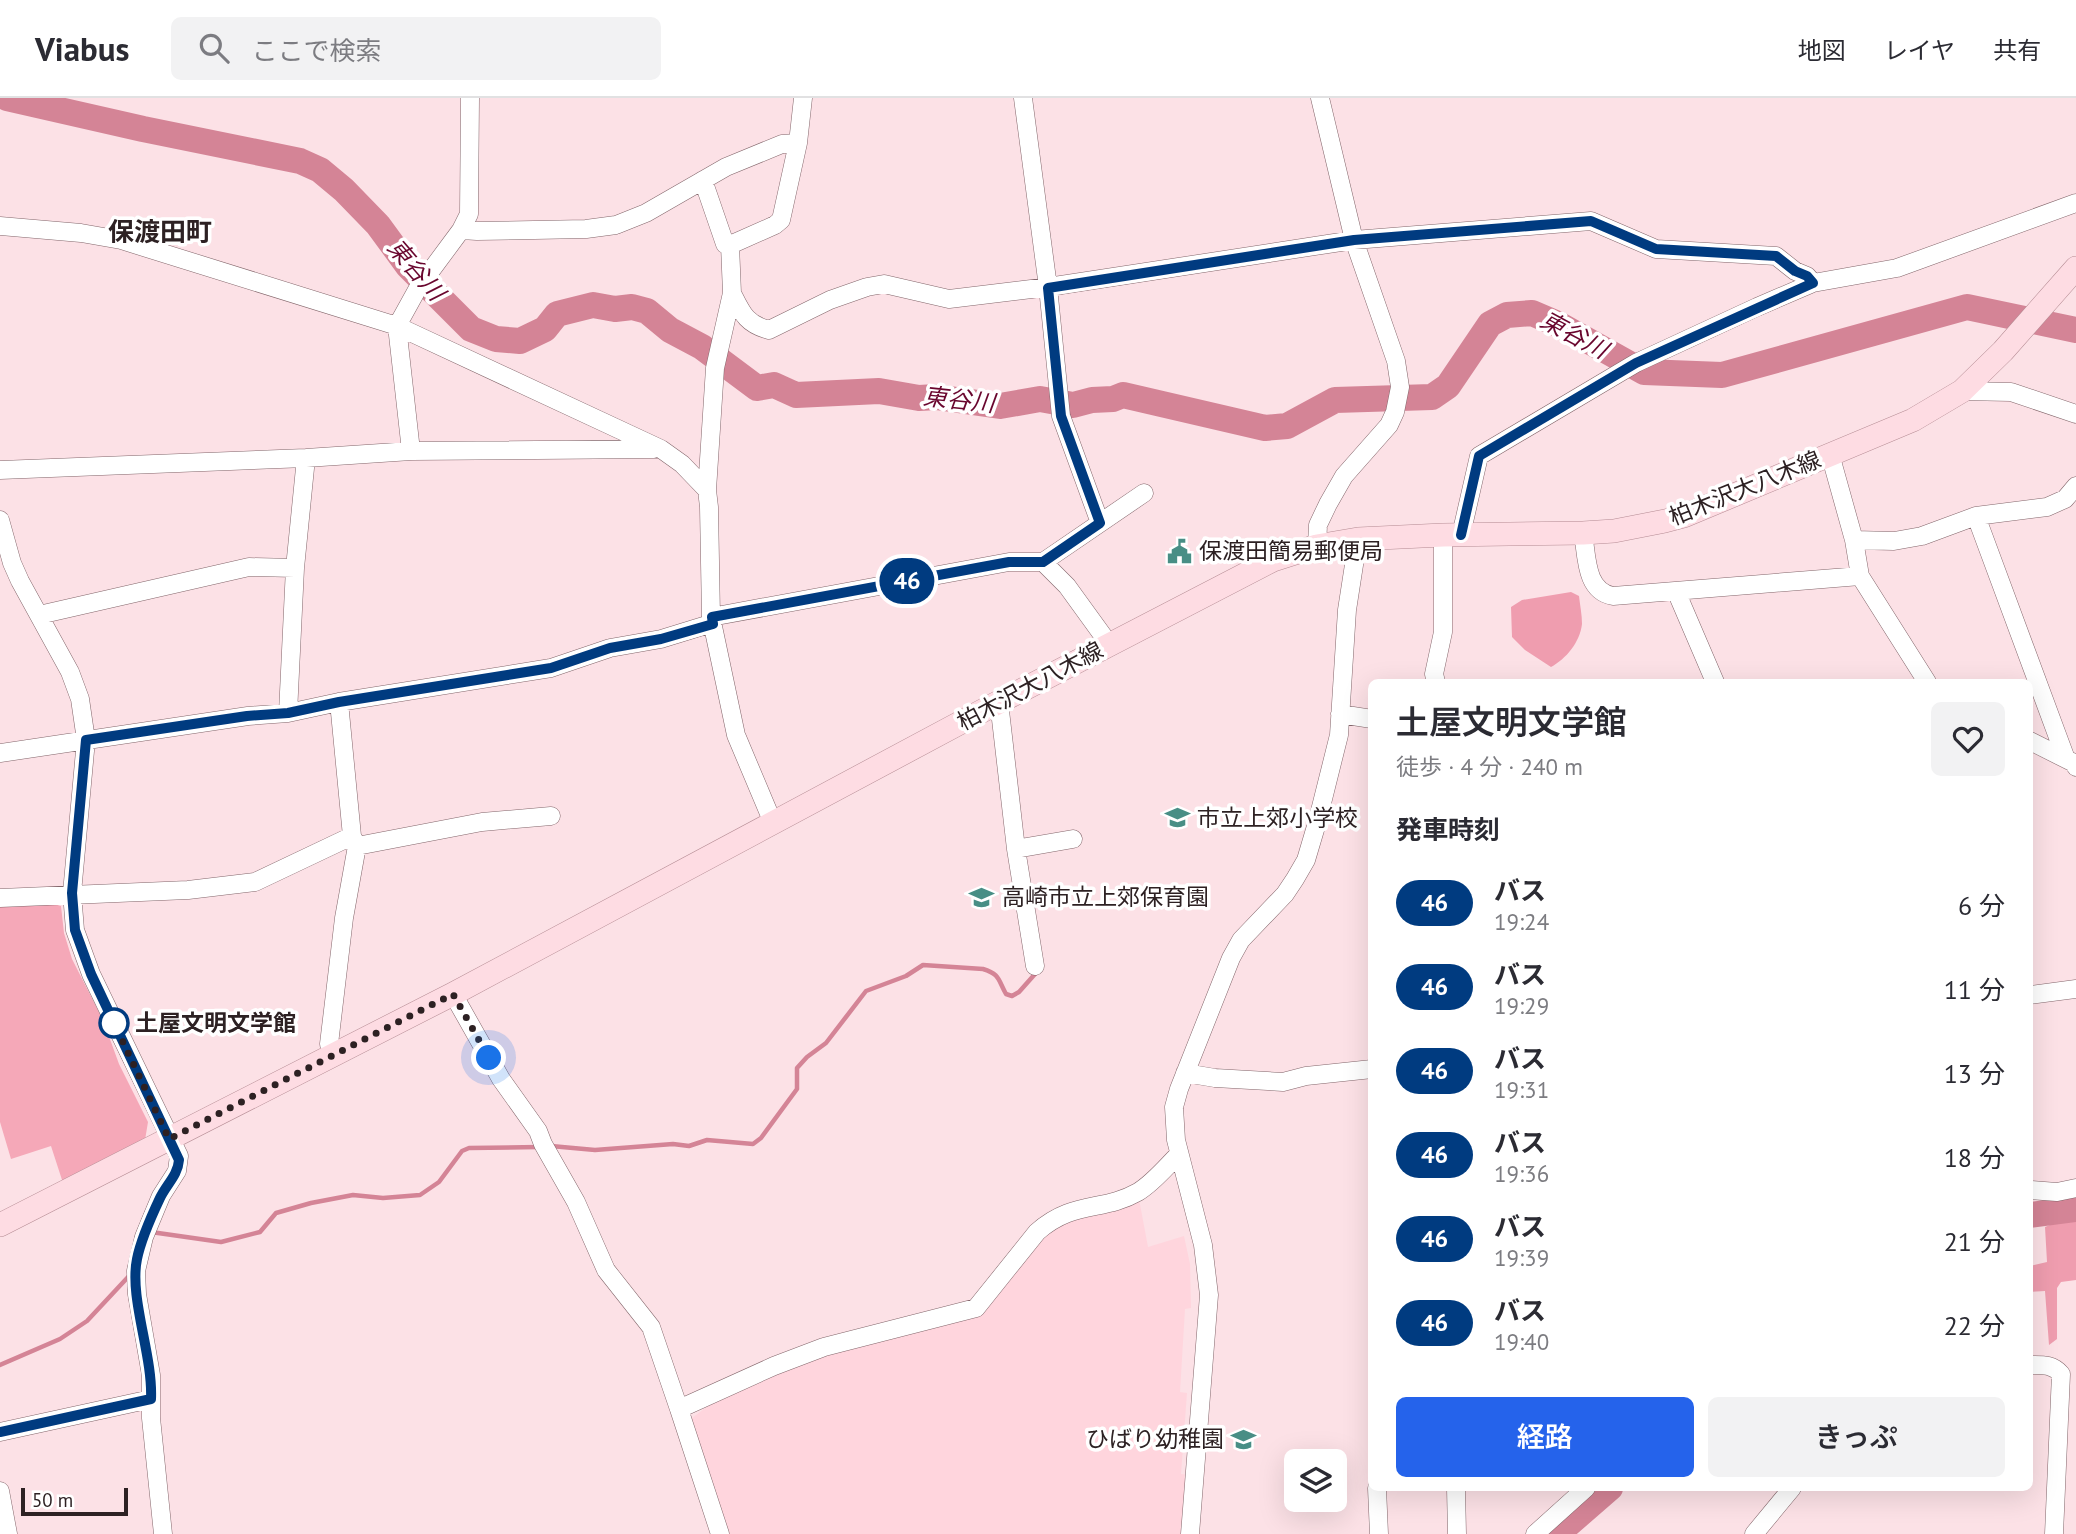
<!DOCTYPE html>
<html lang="ja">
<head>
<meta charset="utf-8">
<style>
  :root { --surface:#fff; --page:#f2f2f3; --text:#2b2b33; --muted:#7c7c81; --line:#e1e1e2; --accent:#2563eb }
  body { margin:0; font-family:"PT Sans","Noto Sans JP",sans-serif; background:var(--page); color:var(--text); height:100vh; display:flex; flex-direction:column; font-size:26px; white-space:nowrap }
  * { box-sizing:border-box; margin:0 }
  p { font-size:23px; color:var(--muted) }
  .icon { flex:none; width:38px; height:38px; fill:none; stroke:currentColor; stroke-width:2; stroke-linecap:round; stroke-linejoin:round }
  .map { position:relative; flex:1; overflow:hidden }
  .drawer { position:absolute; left:1368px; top:581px; width:665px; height:812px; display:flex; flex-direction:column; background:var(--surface); border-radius:10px; box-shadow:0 7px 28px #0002 }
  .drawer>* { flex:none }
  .badge { padding:0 14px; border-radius:23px; font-size:24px; line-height:46px }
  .controls { position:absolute; left:1284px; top:1351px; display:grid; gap:14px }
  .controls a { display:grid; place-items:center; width:63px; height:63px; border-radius:10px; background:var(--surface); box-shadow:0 7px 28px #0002; font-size:35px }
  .scale { position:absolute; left:21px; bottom:18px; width:107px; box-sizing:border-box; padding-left:7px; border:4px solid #2d2123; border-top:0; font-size:19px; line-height:24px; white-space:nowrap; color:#2d2123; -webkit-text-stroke:5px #fff; paint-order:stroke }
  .you { position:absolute; width:35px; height:35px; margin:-18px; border:5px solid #fff; border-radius:50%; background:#1a73e8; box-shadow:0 0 0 10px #1a73e833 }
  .map>.badge { position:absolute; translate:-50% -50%; box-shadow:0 0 0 4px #fff }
  h2 { padding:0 28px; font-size:26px; line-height:63px }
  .round { display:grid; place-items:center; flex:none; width:74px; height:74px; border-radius:10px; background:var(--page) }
  .head { display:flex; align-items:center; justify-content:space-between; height:119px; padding:0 28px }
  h1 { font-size:33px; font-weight:600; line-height:52px }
  .cta { display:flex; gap:14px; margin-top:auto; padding:14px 28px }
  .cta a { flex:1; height:80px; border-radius:10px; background:var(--accent); color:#fff; font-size:28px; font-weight:600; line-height:80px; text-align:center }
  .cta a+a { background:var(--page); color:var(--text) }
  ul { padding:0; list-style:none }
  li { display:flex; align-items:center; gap:21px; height:84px; padding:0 28px }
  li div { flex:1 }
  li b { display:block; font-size:26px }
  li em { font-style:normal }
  li .badge { min-width:77px; font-weight:700; text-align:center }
  header { display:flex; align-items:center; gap:42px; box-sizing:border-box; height:98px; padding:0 35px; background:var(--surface); border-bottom:2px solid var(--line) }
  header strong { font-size:33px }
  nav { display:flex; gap:38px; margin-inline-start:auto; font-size:24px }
  .search { width:490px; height:63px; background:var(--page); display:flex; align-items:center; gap:18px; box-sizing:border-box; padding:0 24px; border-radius:10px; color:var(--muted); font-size:26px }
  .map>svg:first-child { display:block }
  .built { fill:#ffd5dd }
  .green { fill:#f5a8b8 }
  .forest { fill:#ef9daf }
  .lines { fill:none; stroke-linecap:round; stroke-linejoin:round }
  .stream { stroke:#d48496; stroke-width:4.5 }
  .river { stroke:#d48496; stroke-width:26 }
  .minor-casing { stroke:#83666b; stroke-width:19 }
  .major-casing { stroke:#b58c94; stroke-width:24 }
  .minor { stroke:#fff; stroke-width:18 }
  .major { stroke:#fedce3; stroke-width:23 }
  .line-casing { stroke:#fff; stroke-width:16 }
  .line { stroke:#003b80; stroke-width:10 }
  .walk { stroke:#2d2123; stroke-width:7; stroke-dasharray:0 12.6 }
  .stop-dot { fill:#fff; stroke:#003b80; stroke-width:3.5 }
  .labels { text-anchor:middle; stroke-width:7; stroke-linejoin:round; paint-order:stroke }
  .street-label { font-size:23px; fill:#2d2123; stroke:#fff }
  .poi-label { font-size:23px; fill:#2d2123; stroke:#fff; text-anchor:start }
  .stop-label { font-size:23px; font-weight:bold; fill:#2d2123; stroke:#fff; text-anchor:start }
  .water-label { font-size:24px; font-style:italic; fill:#69062e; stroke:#fff }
  .quarter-label { font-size:26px; font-weight:bold; fill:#2d2123; stroke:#fff }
</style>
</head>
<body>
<header>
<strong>Viabus</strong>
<div class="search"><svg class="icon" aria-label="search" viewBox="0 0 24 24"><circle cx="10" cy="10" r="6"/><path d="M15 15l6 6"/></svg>ここで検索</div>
<nav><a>地図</a><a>レイヤ</a><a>共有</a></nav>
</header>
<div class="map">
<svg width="2076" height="1436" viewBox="0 0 2076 1436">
  <rect width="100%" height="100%" fill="#fce1e6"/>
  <path class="built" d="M1139 1101 1148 1149 1184 1138 1190 1166 1191 1210 1185 1211 1180 1294 1187 1295 1181 1376 1189 1377 1184 1436H729L691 1321 718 1300 826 1254 977 1215 1040 1139 1059 1125Z"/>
  <path class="green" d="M54 806 61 808 64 835 72 861 103 922 119 966 148 1024 145 1042 63 1085 51 1048 11 1061 0 1024V808Z"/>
  <path class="forest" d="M1571 494 1579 498C1580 507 1582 517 1582 526 1580 544 1566 561 1551 569L1525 552 1512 539 1511 509 1522 502Z
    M2076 1116V1182L2061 1184 2057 1190V1241L2049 1247 2045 1193 2030 1194V1168L2047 1164 2045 1129Z"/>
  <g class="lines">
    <path class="stream" d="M551 1048 595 1052 673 1046 689 1048 707 1042 753 1046 761 1040 797 991V970L807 959 826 945 866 893 906 878 923 867 983 871C1000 876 998 882 1006 896L1012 898 1019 894 1035 876
      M151 1134 221 1144 260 1134 276 1115 311 1105 353 1097 383 1100 420 1097 439 1084 462 1053 469 1050 539 1049
      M0 1267 60 1241 87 1223 129 1178"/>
    <path class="river" d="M7 0 143 31 300 63 320 72 344 92 378 127 408 168 471 231 496 241 520 243 545 231 557 216 593 207 615 211 632 209 647 213 670 232 702 249 757 290 774 287 796 297 879 293 919 300 936 299 1000 308 1040 301 1073 307 1092 302 1113 301 1123 297 1265 330 1287 328 1335 302 1432 299 1448 288 1490 226 1507 217 1532 215 1560 227 1644 274 1722 277 1967 209 2076 232
      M2030 1117 2076 1111
      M1557 1436 1610 1390"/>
    <defs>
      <path id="minor" d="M1023 0 1048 189 1061 318 1100 425
        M703 82 725 146 730 147
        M0 128 81 135 121 142 397 228 661 351 682 366 707 392 709 409 711 519 1009 464H1043L1067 488 1109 546
        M461 132 477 133 586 131 616 127 646 115 726 69 782 46 798 45
        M732 195C742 215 746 226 769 232L830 202 867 189 884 186 949 201 1048 189 1354 142 1591 123 1656 151 1776 158 1795 173 1807 178 1813 185
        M1962 293 2011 294 2076 316
        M411 353 397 228 418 190 461 132 469 116 470 0
        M1830 356 1854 442 1860 478 1927 584
        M0 372 306 360 411 353 654 351
        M707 392 715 270 732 195 730 147 775 127 781 122 798 45 803 0
        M1976 418 2066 661
        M0 422 12 465 20 483 70 574 80 601 86 642 72 795 75 832 91 876 179 1058 177 1073 161 1098 144 1139 136 1173 137 1196 151 1277V1320L163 1436
        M1583 435C1587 458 1585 493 1613 498L1860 478
        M1461 437 1479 358 1636 265 1757 209 1813 185 1897 170 2076 105
        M1854 442 1894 443 1922 438 1976 418 2047 409 2065 401 2076 388
        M1317 448 1318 427 1328 406 1344 378 1389 327 1395 314 1400 289 1396 263 1354 142 1320 0
        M1043 464 1144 395
        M1676 493 1715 584
        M39 517 249 469 295 470
        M711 519 736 637 773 725
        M1436 584 1434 576 1443 534V437
        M999 604 1016 751 1035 868
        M288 615 295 470 306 360
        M1340 616 1372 621
        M2030 643 2074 665 2076 669
        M0 655 248 618 288 615 339 604 551 570 610 550 661 541 713 525
        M357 748 482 724 551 718
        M1016 751 1073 741
        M0 800 188 792 255 784 352 738
        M453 896 501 981 538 1033 543 1046 576 1104 606 1172 651 1229 679 1311
        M2030 897 2076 891
        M335 955 329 946 344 820 357 748 352 738 339 604
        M1185 975 1215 980 1283 984 1306 978 1372 971
        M2030 1092 2057 1094 2076 1090
        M2030 1267C2043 1267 2052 1266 2061 1276L2054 1436
        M0 1334 151 1301
        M1377 1390 1379 1436
        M1456 1390 1457 1436
        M0 1393 8 1436
        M720 1436 679 1311 774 1268 824 1249 976 1210 1037 1134C1073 1102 1103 1114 1138 1094 1153 1085 1166 1069 1178 1057
        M1190 1436 1209 1197 1203 1147 1176 1042 1174 1009 1179 991 1231 860 1241 842 1285 796 1295 781 1306 762 1317 725 1339 637 1347 512 1358 441
        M1535 1436 1586 1390
        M1754 1436 1792 1390"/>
      <path id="major" d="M0 1127 453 896 999 604 1273 462 1317 448 1358 441 1443 437 1583 435 1614 433 1665 423 1684 418 1913 322 1962 293 2003 253 2076 170"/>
    </defs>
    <use href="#minor" class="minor-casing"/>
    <use href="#major" class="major-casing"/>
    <use href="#minor" class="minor"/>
    <use href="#major" class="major"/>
  </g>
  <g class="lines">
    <defs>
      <path id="line" d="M0 1334 151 1301C153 1257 129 1200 137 1161 141 1141 151 1119 160 1100 166 1087 178 1077 179 1062L91 876 75 832 72 795 86 642 247 618 288 615 339 604 551 570 610 550 661 541 713 526 712 519 1009 464H1043L1100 425 1061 318 1048 190 1354 142 1591 123 1656 151 1776 158 1795 173 1807 178 1813 185 1636 265 1479 358 1461 437"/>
    </defs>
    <use href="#line" class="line-casing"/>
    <use href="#line" class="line"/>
    <path class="walk" d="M114 925 113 923 169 1041 453 896 489 960"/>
  </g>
  <defs>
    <symbol id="civic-bare" viewBox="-9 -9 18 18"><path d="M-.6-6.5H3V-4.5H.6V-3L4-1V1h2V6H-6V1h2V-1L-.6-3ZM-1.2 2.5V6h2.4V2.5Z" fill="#488e85" stroke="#fff" stroke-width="2.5" paint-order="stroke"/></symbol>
    <symbol id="school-bare" viewBox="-9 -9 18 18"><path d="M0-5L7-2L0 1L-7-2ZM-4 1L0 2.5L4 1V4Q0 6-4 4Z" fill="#488e85" stroke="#fff" stroke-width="2.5" paint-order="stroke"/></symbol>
  </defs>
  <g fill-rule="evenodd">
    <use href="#civic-bare" x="1162" y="436" width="35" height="35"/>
    <use href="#school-bare" x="1160" y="702" width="35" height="35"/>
    <use href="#school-bare" x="964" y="782" width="35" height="35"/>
    <use href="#school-bare" x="1226" y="1324" width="35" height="35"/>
  </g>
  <circle class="stop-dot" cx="114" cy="925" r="14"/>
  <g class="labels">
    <g class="street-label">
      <text transform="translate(1745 390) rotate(-22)" y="8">柏木沢大八木線</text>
      <text transform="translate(1030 588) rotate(-28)" y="8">柏木沢大八木線</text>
    </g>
    <g class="poi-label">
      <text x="1199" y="461">保渡田簡易郵便局</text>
      <text x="1197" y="728">市立上郊小学校</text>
      <text x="1002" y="807">高崎市立上郊保育園</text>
      <text x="1224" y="1349" text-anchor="end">ひばり幼稚園</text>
    </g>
    <g class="stop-label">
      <text x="135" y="933">土屋文明文学館</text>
    </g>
    <g class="water-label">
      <text transform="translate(416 172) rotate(49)" y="8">東谷川</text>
      <text transform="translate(1574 237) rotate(28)" y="8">東谷川</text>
      <text transform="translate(959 302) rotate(6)" y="8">東谷川</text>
    </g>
    <g class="quarter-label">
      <text x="160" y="143">保渡田町</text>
    </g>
  </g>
</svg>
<div class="controls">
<a><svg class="icon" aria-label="layers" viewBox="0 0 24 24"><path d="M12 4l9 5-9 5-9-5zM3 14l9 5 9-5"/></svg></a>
</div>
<div class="scale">50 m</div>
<div class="you" style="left:489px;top:960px"></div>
<b class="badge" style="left:907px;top:483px;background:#003b80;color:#fff">46</b>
<section class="drawer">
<div class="head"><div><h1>土屋文明文学館</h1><p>徒歩 · 4 分 · 240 m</p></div><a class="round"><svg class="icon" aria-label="heart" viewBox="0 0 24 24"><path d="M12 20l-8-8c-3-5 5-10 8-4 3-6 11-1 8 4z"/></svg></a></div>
<h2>発車時刻</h2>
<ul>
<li><span class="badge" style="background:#003b80;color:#fff">46</span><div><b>バス</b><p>19:24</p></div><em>6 分</em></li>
<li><span class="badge" style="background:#003b80;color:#fff">46</span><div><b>バス</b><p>19:29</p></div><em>11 分</em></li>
<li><span class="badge" style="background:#003b80;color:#fff">46</span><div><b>バス</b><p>19:31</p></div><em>13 分</em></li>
<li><span class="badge" style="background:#003b80;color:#fff">46</span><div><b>バス</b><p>19:36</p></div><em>18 分</em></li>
<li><span class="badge" style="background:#003b80;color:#fff">46</span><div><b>バス</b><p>19:39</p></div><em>21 分</em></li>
<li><span class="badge" style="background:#003b80;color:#fff">46</span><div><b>バス</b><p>19:40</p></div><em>22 分</em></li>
</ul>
<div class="cta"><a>経路</a><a>きっぷ</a></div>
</section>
</div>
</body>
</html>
